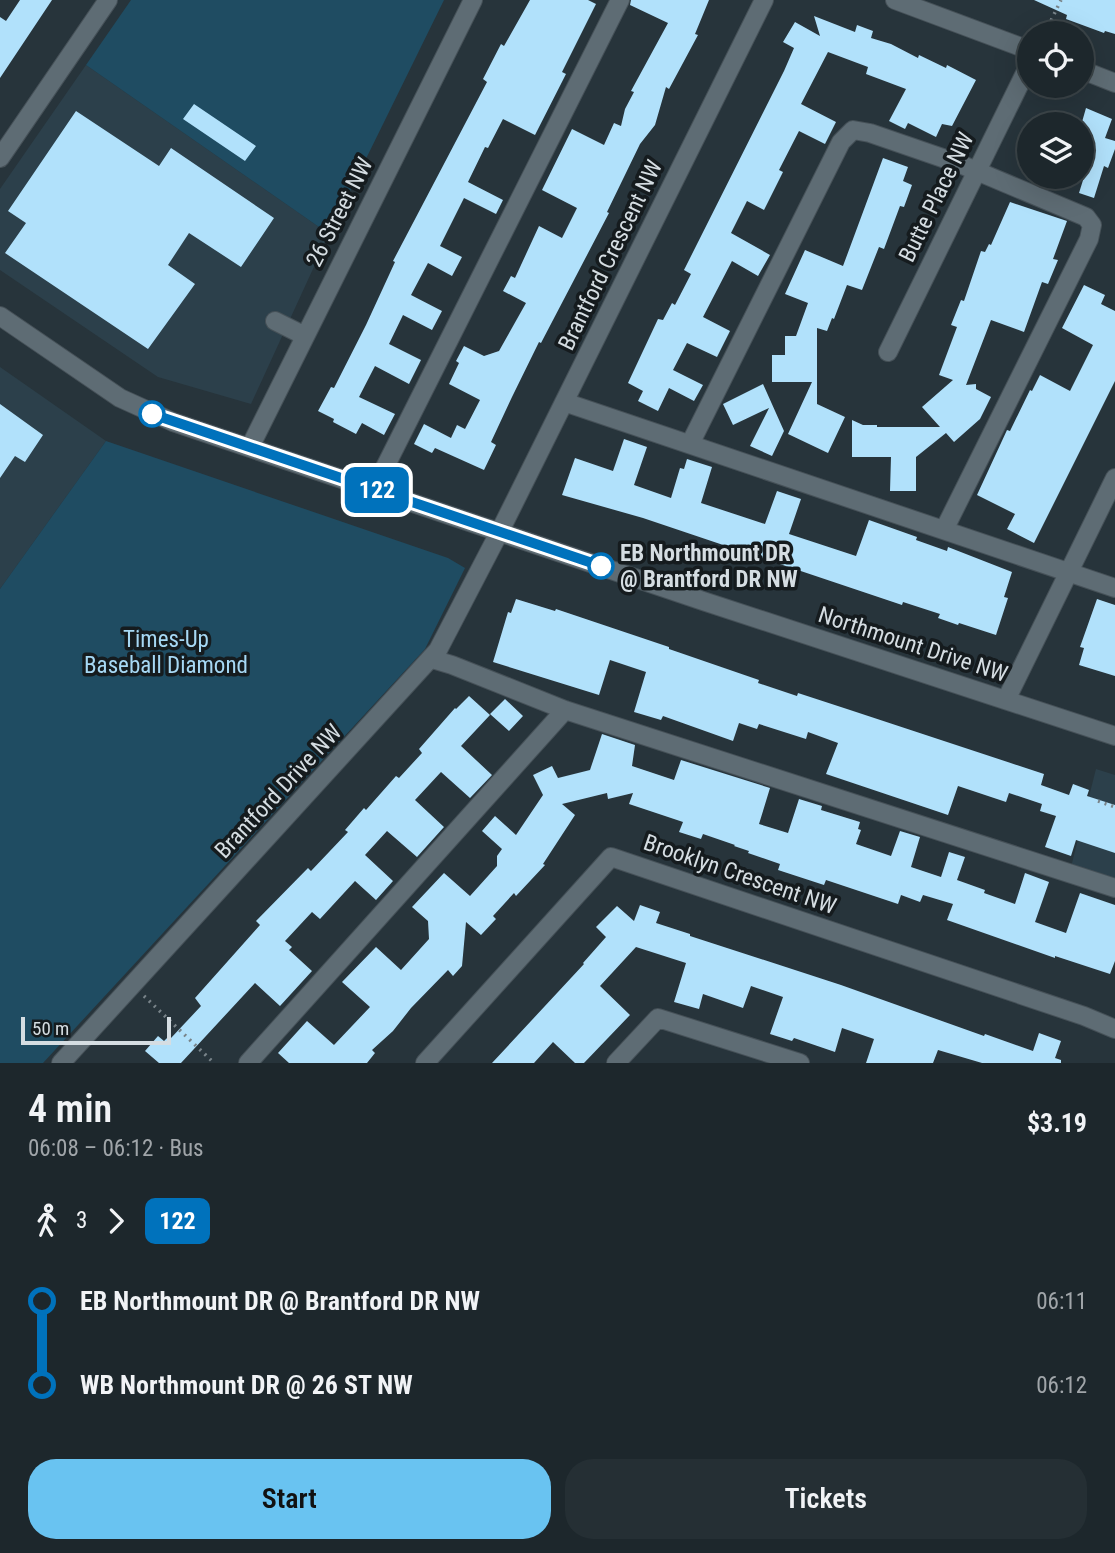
<!DOCTYPE html>
<html lang="en">
<head>
<meta charset="utf-8">
<style>
  :root { --surface:#1d272c; --page:#252f34; --text:#f1f3f6; --muted:#a0a5a9; --line:#3b4448; --accent:#69c3f1 }
  body { margin:0; font-family:"Roboto Condensed",sans-serif; background:var(--page); color:var(--text); height:100vh; display:flex; flex-direction:column; font-size:26px; white-space:nowrap }
  * { box-sizing:border-box; margin:0 }
  p { font-size:23px; color:var(--muted) }
  .icon { flex:none; width:38px; height:38px; fill:none; stroke:currentColor; stroke-width:2; stroke-linecap:round; stroke-linejoin:round }
  .map { position:relative; height:1063px; overflow:hidden }
  .drawer { display:flex; flex-direction:column; background:var(--surface); flex:1 }
  .drawer>* { flex:none }
  .badge { padding:0 14px; border-radius:10px; font-size:24px; line-height:46px }
  .fabs { position:absolute; left:1017px; top:21px; display:grid; gap:14px }
  .fabs a { display:grid; place-items:center; width:77px; height:77px; border-radius:50%; background:var(--surface); box-shadow:0 7px 28px #0002,0 0 0 2px var(--line); font-size:35px }
  .scale { position:absolute; left:21px; bottom:18px; width:150px; box-sizing:border-box; padding-left:7px; border:4px solid #d5dde2; border-top:0; font-size:19px; line-height:24px; white-space:nowrap; color:#d5dde2; -webkit-text-stroke:5px #151b1e; paint-order:stroke }
  .map>.badge { position:absolute; translate:-50% -50%; box-shadow:0 0 0 4px #fff }
  .legs { display:flex; align-items:center; gap:10px; height:77px; padding:0 28px; font-size:23px }
  .legs p { margin-inline-start:auto }
  .overview { display:flex; align-items:center; justify-content:space-between; height:119px; padding:0 28px }
  h1 { font-size:38px; font-weight:600; line-height:52px }
  .button { display:flex; gap:14px; margin-top:auto; padding:14px 28px }
  .button a { flex:1; height:80px; border-radius:28px; background:var(--accent); color:#111; font-size:28px; font-weight:600; line-height:80px; text-align:center }
  .button a+a { background:var(--page); color:var(--text) }
  ul { padding:0 28px; list-style:none }
  li { display:flex; align-items:center; gap:24px; height:84px; font-size:26px }
  li i { display:grid; place-items:center; width:10px; height:100%; margin:0 9px; background:currentColor }
  li i::after { content:''; width:18px; height:18px; margin:-9px; border:5px solid; border-radius:50%; background:var(--surface) }
  li p { margin-inline-start:auto }
  li:first-child i { background:linear-gradient(#0000 50%,currentColor 0) }
  li:last-child i { background:linear-gradient(currentColor 50%,#0000 0) }
  .map>svg:first-child { display:block }
  .built { fill:#2c404b }
  .green { fill:#1f4c62 }
  .building { fill:#b1e1fb }
  .lines { fill:none; stroke-linecap:round; stroke-linejoin:round }
  .minor-casing { stroke:#465158; stroke-width:20 }
  .path { stroke:#79848a; stroke-width:3.5; stroke-dasharray:2 5; stroke-linecap:butt }
  .minor { stroke:#5e6c74; stroke-width:18 }
  .line-1-casing { stroke:#fff; stroke-width:16 }
  .line-1 { stroke:#0072bc; stroke-width:10 }
  .stop-1-dot { fill:#fff; stroke:#0072bc; stroke-width:3.5 }
  .labels { text-anchor:middle; stroke-width:7; stroke-linejoin:round; paint-order:stroke }
  .street-label { font-size:23px; fill:#d5dde2; stroke:#151b1e }
  .stop-label { font-size:23px; font-weight:bold; fill:#d5dde2; stroke:#151b1e; text-anchor:start }
  .park-label { font-size:23px; fill:#a6d8f4; stroke:#151b1e }
</style>
</head>
<body>
<div class="map">
<svg width="1115" height="1063" viewBox="0 0 1115 1063">
  <rect width="100%" height="100%" fill="#27343b"/>
  <path class="built" d="M86 65 329 234 251 404 158 377 0 270V189Z
    M0 367 106 441 0 589Z
    M1096 769 1115 775V880L1071 867Z"/>
  <path class="green" d="M131 0H444L329 234 86 65Z
    M106 441 448 558 465 568 425 649 43 1063H0V589Z"/>
  <path class="building" d="M20 0H52L0 78V17L6 21Z
    M530 0H588L596 4 562 72 566 74 535 135 503 119 488 148 485 147 468 182 503 200 496 214 464 198 440 246 462 257 452 276 428 263 411 295 442 311 432 330 403 315 389 344 421 360 409 384 375 366 359 397 395 414 384 435 362 423 356 434 333 422 334 419 318 411 331 387 334 388 366 325 395 262 393 261 487 82 483 79 501 44 504 46Z
    M631 0H709L695 34 698 35 669 89 666 87 655 125 640 144 607 212 609 213 541 343 539 342 512 397 491 442 496 445 484 470 435 448 432 453 414 444 424 424 451 438 457 425 465 429 480 400 449 384 459 363 456 361 464 346 484 356 499 351 526 303 503 291 511 276 515 278 539 226 562 238 577 208 542 190 572 129 604 145 614 123 621 126 625 109 634 92 631 91 668 23 630 5Z
    M1034 0H1115V34L1105 31 1104 33 1066 19 1067 15Z
    M814 16 855 32 857 25 873 31 871 38 891 44 918 58 919 55 946 68 947 65 976 80 952 126 942 124 936 137 908 123 905 129 889 121 906 89 866 74 868 67 828 52 801 104 836 122 825 144 799 131 779 170 783 172 764 210 747 201 731 233 770 255 758 276 732 261 703 317 730 331 717 357 687 343 673 370 703 385 694 401 669 388 658 411 638 401 643 391 628 383 658 319 663 320 672 303 675 305 691 274 684 270 784 71 794 48 783 42 795 22 820 36Z
    M194 104 256 146 245 161 183 119Z
    M1086 108 1112 119 1105 138 1115 141V149L1108 168 1104 166 1094 198 1079 193 1089 161 1082 158V122Z
    M76 111 159 166 171 148 274 218 241 267 189 233 168 265 195 284 148 349 5 253 26 223 8 211Z
    M883 158 908 167 903 181 912 185 904 207 900 206 884 249 879 247 862 290 847 285 834 319 832 318 827 331 817 328V404L845 417 828 453 788 434 812 382H772V355H785V336H796L808 303 785 294 805 250 843 266Z
    M1010 202 1067 221 1053 259 1058 260 1048 284 1042 282 1024 332 991 320 966 385 976 384V389L991 397 980 419 954 442 946 433 916 457V491H890L891 457H852V420L863 425H877V427H940L922 407 953 380 939 375 957 327 951 325 961 300 964 301 981 251 985 252 989 244 991 245Z
    M1084 285 1105 295 1101 304 1115 311V381L1034 543 1007 529 1015 514 977 495 1007 430 1010 431 1030 390 1032 391 1040 375 1070 391 1093 345 1062 328Z
    M763 384 784 431 772 456 750 446 769 408 733 425 723 404Z
    M0 404 43 435 25 462 15 456 0 478Z
    M624 439 647 447 634 485 671 498 680 468 684 469 687 459 712 467 701 503 765 524 777 491 801 499 789 534 856 556 869 520 917 537 916 540 947 551 948 547 1012 572 1004 597 1008 598 996 635 959 623 958 625 938 618 940 614 903 602 902 605 643 518 562 495 575 458 613 471Z
    M516 599 555 611 556 609 669 647V649L759 680 758 683 797 696 798 693 847 709 1044 774 1041 785 1069 795 1073 784 1089 790 1087 796 1115 805V853L1076 840 1071 856 1045 847 1056 816 1040 811 1042 804 1009 793 1006 802 958 786 948 815 826 774 838 743 808 732 806 739 759 724 757 729 739 723 733 741 663 716 661 720 634 712 646 672 610 660 599 695 493 662 508 612 511 613Z
    M1097 599 1115 605V676L1079 665 1084 648 1080 647Z
    M469 696 490 715 461 746 492 775 470 798 441 772 415 800 444 827 417 857 387 831 365 855 393 881 376 900 355 881 320 919 312 912 285 941 292 947 289 950 312 971 280 1006 255 983 181 1063H159L145 1051 158 1036 164 1041 169 1036 171 1038 201 1006 195 998 260 925 256 921 308 868 311 871 348 832 345 830 364 808 366 810 396 776 399 778 422 753 419 749 455 708 456 709Z
    M505 699 523 716 509 731 490 714Z
    M602 734 635 745 632 766 674 780 681 760 770 788 759 824 788 833 799 799 822 806 821 810 860 822 858 829 861 830 856 844 891 856 900 831 920 837 911 867 941 877 949 852 965 857 957 880 985 890 984 893 1015 904 1025 873 1049 882 1035 922 1066 933 1080 893 1115 905V961L1110 974 1055 956V958L947 920 953 904 923 895 920 902 901 895 898 904 826 880 824 885 778 870 780 864 748 853 749 851 734 846 735 845 703 834 701 839 679 832 683 822 629 804 633 793 608 799 607 793 562 804 575 815 543 864 545 865 516 896 514 893 493 916 496 919 481 935 466 922 462 966 453 976 448 970 411 1008 393 1031 372 1050 375 1053 367 1063H289L278 1053 307 1021 334 1045 370 1007 342 982 376 947 401 970 429 939 428 921 412 907 444 873 470 896 497 866V856L502 849 482 831 495 816 516 835 543 795 533 775 552 766 558 778 590 770Z
    M640 905 660 912 656 923 690 934V936L841 985 984 1036 985 1034 1033 1051 1039 1033 1061 1041 1055 1058 1061 1060V1063H982L938 1050 933 1063H866L874 1039 842 1028 835 1052 794 1038 792 1041 770 1034 783 997 751 986 743 1008 703 994 699 1009 674 1002 686 963 636 947 600 986 630 1015 584 1063H575L553 1042 534 1063H492L584 964 583 963 606 937 596 927 617 906 634 921Z"/>
  <g class="lines">
    <defs>
      <path id="minor" d="M895 0 1029 50
        M1082 70 1115 83
        M0 158 108 0
        M0 316 120 398 173 422 703 601 1115 736
        M275 321 305 336
        M888 352 1029 65
        M564 402 1115 588
        M690 444 841 142 853 130 870 133 960 164 1086 217 1092 225 1089 239 944 530
        M250 447 473 0
        M374 489 620 0
        M432 659 452 665 565 710 1115 888
        M1006 700 1115 478
        M61 1063 438 650 500 531 764 0
        M248 1063 565 710
        M425 1063 611 857 1084 1016 1115 1029
        M616 1063 658 1018 800 1063"/>
    </defs>
    <use href="#minor" class="minor-casing"/>
    <path class="path" d="M1045 33 1061 0
      M1098 801 1115 807
      M144 996 214 1063"/>
    <use href="#minor" class="minor"/>
  </g>
  <g class="lines">
    <defs>
      <path id="line-1" d="M152 414 601 566"/>
    </defs>
    <use href="#line-1" class="line-1-casing"/>
    <use href="#line-1" class="line-1"/>
  </g>
  <g class="stop-1-dot">
    <circle cx="152" cy="414" r="12"/>
    <circle cx="601" cy="566" r="12"/>
  </g>
  <g class="labels">
    <g class="street-label">
      <text transform="translate(936 197) rotate(-64)" y="8">Butte Place NW</text>
      <text transform="translate(339 212) rotate(-63)" y="8">26 Street NW</text>
      <text transform="translate(610 255) rotate(-64)" y="8">Brantford Crescent NW</text>
      <text transform="translate(913 644) rotate(18)" y="8">Northmount Drive NW</text>
      <text transform="translate(278 791) rotate(-47)" y="8">Brantford Drive NW</text>
      <text transform="translate(740 874) rotate(19)" y="8">Brooklyn Crescent NW</text>
    </g>
    <g class="stop-label">
      <text x="620" y="561">EB Northmount DR<tspan x="620" dy="26">@ Brantford DR NW</tspan></text>
    </g>
    <g class="park-label">
      <text x="166" y="647">Times-Up<tspan x="166" dy="26">Baseball Diamond</tspan></text>
    </g>
  </g>
</svg>
<div class="fabs">
<a><svg class="icon" aria-label="locate" viewBox="0 0 24 24"><circle cx="12" cy="12" r="6"/><path d="M12 2v4M12 18v4M2 12h4M18 12h4"/></svg></a>
<a><svg class="icon" aria-label="layers" viewBox="0 0 24 24"><path d="M12 4l9 5-9 5-9-5zM3 14l9 5 9-5"/></svg></a>
</div>
<div class="scale">50 m</div>
<b class="badge" style="left:377px;top:490px;background:#0072bc;color:#fff">122</b>
</div>
<section class="drawer">
<div class="overview"><div><h1>4 min</h1><p>06:08 – 06:12 · Bus</p></div><b>$3.19</b></div>
<div class="legs"><svg class="icon" aria-label="walk" viewBox="0 0 24 24"><circle cx="13" cy="4" r="2"/><path d="M13 8l-2 6 4 7M11 14l-3 7M7 12l3-4h3l4 4"/></svg>3<svg class="icon" aria-label="forward" viewBox="0 0 24 24"><path d="M9 5l7 7-7 7"/></svg><b class="badge" style="background:#0072bc;color:#fff">122</b></div>
<ul>
<li><i style="color:#0072bc"></i><b>EB Northmount DR @ Brantford DR NW</b><p>06:11</p></li>
<li><i style="color:#0072bc"></i><b>WB Northmount DR @ 26 ST NW</b><p>06:12</p></li>
</ul>
<div class="button"><a>Start</a><a>Tickets</a></div>
</section>
</body>
</html>
